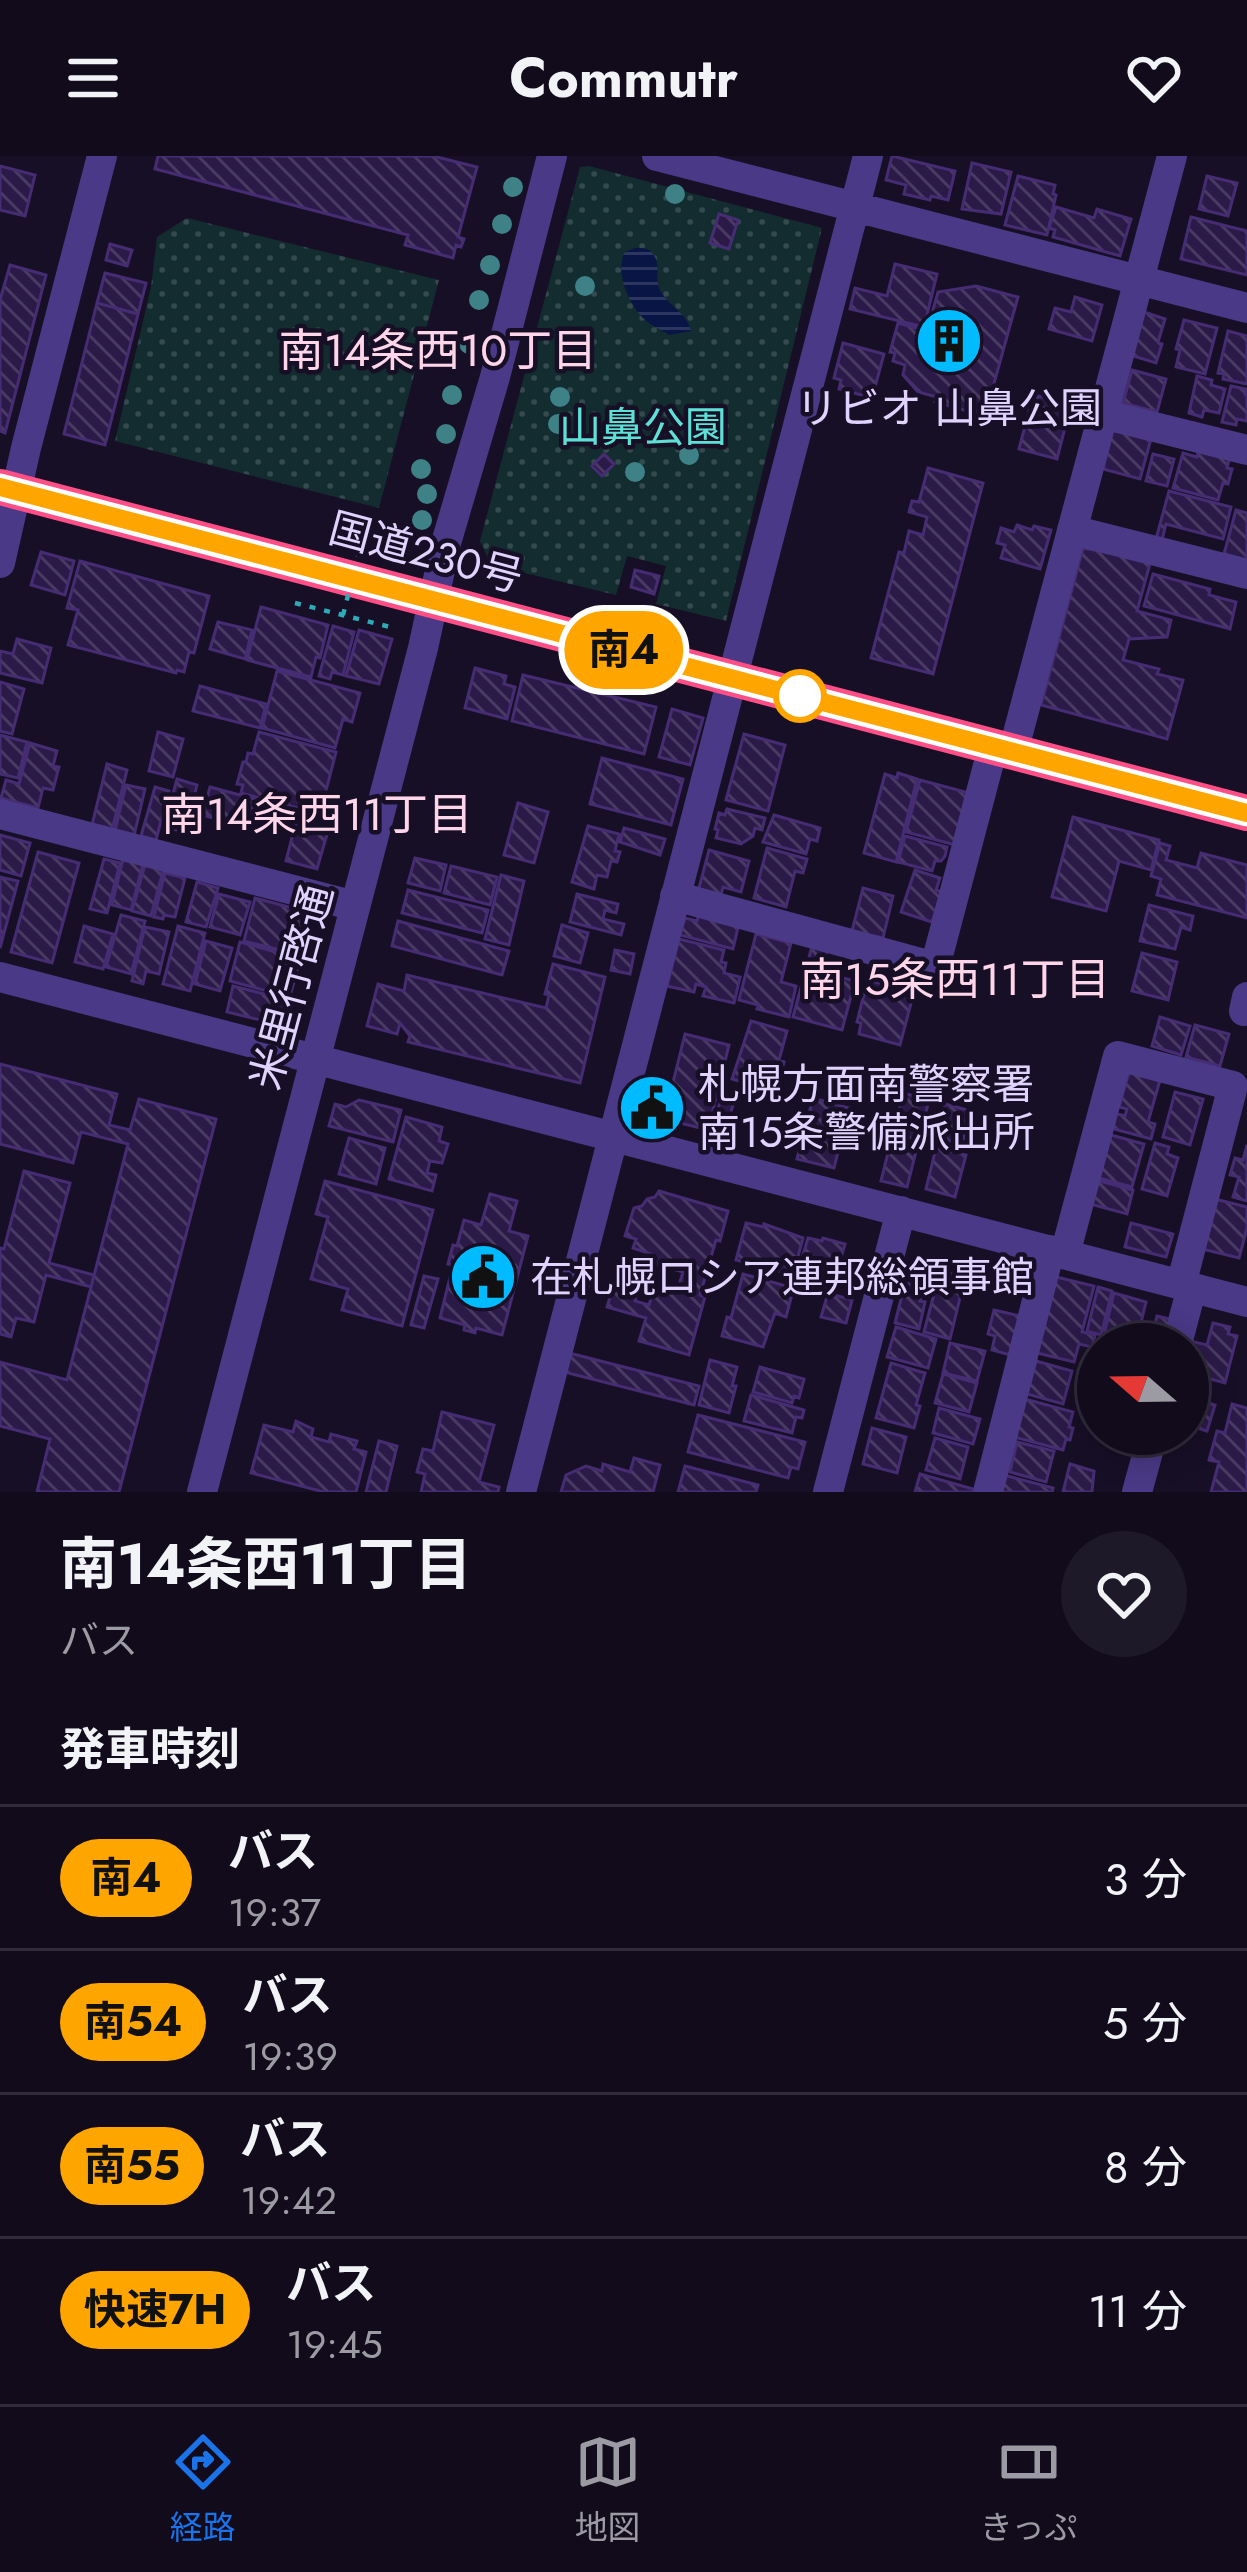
<!DOCTYPE html>
<html lang="ja">
<head>
<meta charset="utf-8">
<style>
  :root { --surface:#110b1c; --page:#1e1929; --text:#f1f3f6; --muted:#9c9ba3; --line:#302b3b; --accent:#1a73e8 }
  body { margin:0; font-family:Jost,"Noto Sans JP",sans-serif; background:var(--page); color:var(--text); height:100vh; display:flex; flex-direction:column; font-size:45px; white-space:nowrap }
  * { box-sizing:border-box; margin:0 }
  p { font-size:39px; color:var(--muted) }
  .icon { flex:none; width:66px; height:66px; fill:none; stroke:currentColor; stroke-width:2; stroke-linecap:round; stroke-linejoin:round }
  .map { position:relative; height:1336px; overflow:hidden }
  .sheet { display:flex; flex-direction:column; background:var(--surface); flex:1 }
  .sheet>* { flex:none }
  .badge { padding:0 24px; border-radius:39px; font-size:42px; line-height:78px }
  .needle { width:78px; rotate:290deg }
  .buttons { position:absolute; left:1077px; top:1167px; display:grid; gap:24px }
  .buttons a { display:grid; place-items:center; width:132px; height:132px; border-radius:50%; background:var(--surface); box-shadow:0 6px 30px #0003,0 0 0 3px var(--line); font-size:60px }
  .map>.badge { position:absolute; translate:-50% -50%; box-shadow:0 0 0 6px #fff }
  h2 { padding:0 60px; font-size:45px; line-height:108px }
  .round { display:grid; place-items:center; flex:none; width:126px; height:126px; border-radius:63px; background:var(--page) }
  .headline { display:flex; align-items:center; justify-content:space-between; height:204px; padding:0 60px }
  h1 { font-size:57px; font-weight:700; line-height:90px }
  ul { padding:0; list-style:none }
  li { display:flex; align-items:center; gap:36px; height:144px; padding:0 60px; border-top:3px solid var(--line) }
  li div { flex:1 }
  li b { display:block; font-size:45px }
  li em { font-style:normal }
  li .badge { min-width:132px; font-weight:700; text-align:center }
  header { display:flex; justify-content:space-between; align-items:center; height:156px; padding:0 60px; background:var(--surface); font-size:54px; font-weight:700 }
  .menu { display:flex; justify-content:space-around; align-items:center; height:168px; border-top:3px solid var(--line); background:var(--surface); font-size:33px; color:var(--muted) }
  .menu a { display:grid; justify-items:center; gap:6px }
  .menu .selected { color:var(--accent) }
  .map>svg:first-child { display:block }
  .park { fill:url(#park-dots) }
  .water { fill:url(#water-rules) }
  .building { fill:url(#building-back-hatch); stroke:#462c73; stroke-width:3 }
  .lines { fill:none; stroke-linecap:round; stroke-linejoin:round }
  .path { stroke:#2eabb9; stroke-width:4.5; stroke-dasharray:6 9; stroke-linecap:butt }
  .minor { stroke:#493986; stroke-width:30 }
  .highway { stroke:#ff4f86; stroke-width:36 }
  .path-bridge { stroke:#2eabb9; stroke-width:4.5; stroke-dasharray:6 9; stroke-linecap:butt }
  .tree { fill:#3e8287 }
  .line-casing { stroke:#fff; stroke-width:27 }
  .line { stroke:#ffa500; stroke-width:18 }
  .stop-dot { fill:#fff; stroke:#ffa500; stroke-width:6 }
  .labels { text-anchor:middle; stroke-width:9; stroke-linejoin:round; paint-order:stroke }
  .poi-label { font-size:42px; fill:#e0d4ff; stroke:#170f26; text-anchor:start }
  .park-label { font-size:42px; fill:#5de1d6; stroke:#170f26 }
  .street-label { font-size:42px; fill:#e0d4ff; stroke:#170f26 }
  .neighbourhood-label { font-size:45px; fill:#ffd6e9; stroke:#170f26 }
</style>
</head>
<body>
<header><svg class="icon" aria-label="menu" viewBox="0 0 24 24"><path d="M4 6h16M4 12h16M4 18h16"/></svg>Commutr<svg class="icon" aria-label="heart" viewBox="0 0 24 24"><path d="M12 20l-8-8c-3-5 5-10 8-4 3-6 11-1 8 4z"/></svg></header>
<div class="map">
<svg width="1247" height="1336" viewBox="0 0 1247 1336">
  <defs>
    <pattern id="park-dots" width="8" height="8" patternUnits="userSpaceOnUse" patternTransform="scale(3)"><rect width="8" height="8" fill="#122c30"/><path d="M2 2h.1M6 6h.1" fill="none" stroke="#344a4f" stroke-width="1.8" stroke-linecap="round"/></pattern>
    <pattern id="water-rules" width="6" height="5" patternUnits="userSpaceOnUse" patternTransform="scale(3)"><rect width="6" height="5" fill="#091544"/><path d="M0 2.5h6" fill="none" stroke="#2d3660"/></pattern>
    <pattern id="building-back-hatch" width="6" height="6" patternUnits="userSpaceOnUse" patternTransform="scale(3)"><rect width="6" height="6" fill="#2b1a47"/><path d="M-1 5l2 2M0 0l6 6M5-1l2 2" fill="none" stroke="#493a63"/></pattern>
  </defs>
  <rect width="100%" height="100%" fill="#170f26"/>
  <path class="park" d="M589 10 822 72 726 465 656 448 666 410 627 400 616 439 491 409 480 385 580 11Z
    M187 62 439 124 379 352 115 285 151 131 157 81Z"/>
  <path class="water" d="M635 92C644 92 647 91 653 98 662 109 653 123 661 136 671 152 686 156 691 175L669 179C662 174 650 169 643 162 628 147 615 116 625 96Z"/>
  <path class="building" d="M158 0H433L477 11 458 81 464 83 461 91 456 89 453 102 405 89 408 79 155 13Z
    M892 0 955 15 948 44 931 40 930 44 904 38 906 29 886 24Z
    M972 7 1011 16 1001 58 962 53Z
    M0 10 35 19 25 60 0 54Z
    M1018 20 1055 29 1053 38 1056 39 1047 79 1005 69Z
    M1207 20 1237 27 1228 60 1199 53Z
    M1056 51 1094 62 1097 53 1131 63 1120 100 1053 81 1055 74 1049 72Z
    M719 58 738 64 729 93 710 87Z
    M1191 61 1247 75V119L1181 103Z
    M110 88 132 94 127 110 106 104Z
    M895 108 937 118 924 171 850 153 855 132 887 140Z
    M10 109 46 119 5 277 0 275V144Z
    M105 117 146 127 138 158 97 147Z
    M976 130 1018 141 985 260 935 246 937 241 918 236 903 219 905 209 893 205 895 197 890 196 898 167 927 175 938 136Z
    M1075 141 1102 149 1092 185 1049 173 1055 152 1071 156Z
    M97 147 138 158 105 289 64 278Z
    M1144 156 1165 163 1158 186 1162 188 1156 207 1130 199Z
    M1184 164 1217 172 1205 218 1176 211 1180 194 1176 193Z
    M1228 175 1247 180V228L1223 223 1224 218 1218 217Z
    M843 187 884 198 872 242 839 233 841 224 834 222Z
    M1132 214 1166 223 1157 256 1123 247Z
    M1197 220 1212 224 1211 229 1225 233 1219 257 1204 254 1202 261 1189 257Z
    M1231 230 1246 233 1245 238H1247V265L1237 263 1236 269 1222 266Z
    M1038 240 1071 248 1057 303 1019 293 1031 247 1036 248Z
    M1114 270 1152 279 1140 323 1103 313Z
    M1199 292 1230 300 1227 312 1232 313 1228 328 1223 327 1218 344 1173 332 1183 297 1197 301Z
    M604 298 614 308 602 320 592 310Z
    M1153 298 1174 303 1167 330 1146 325Z
    M928 312 983 327 933 518 871 502 899 396 904 397 909 375 923 379 927 361 909 356 912 345 919 346Z
    M1169 335 1231 351 1223 383 1166 368 1162 384 1156 383Z
    M1236 354 1247 357V404L1224 398Z
    M1017 369 1032 374 1034 370 1051 374 1040 413 1001 402 1005 389 997 387 1001 372 1014 376Z
    M1083 392 1151 404 1137 455 1171 464 1167 481 1129 483 1123 504 1159 513 1157 518 1183 524 1167 583 1041 549Z
    M41 396 74 405 65 439 31 429Z
    M80 405 209 440 194 497 189 496 184 516 177 514 176 517 68 489 78 454 67 452Z
    M635 414 659 420 654 438 631 431Z
    M1153 418 1210 433 1209 439 1236 446 1230 473 1144 450Z
    M261 451 328 469 320 502 316 501 311 521 247 504Z
    M218 466 252 474 245 503 210 493Z
    M333 470 354 476 343 519 332 516 330 523 319 520Z
    M359 474 392 483 379 528 346 520Z
    M17 483 51 492 42 527 0 517V495L13 498Z
    M475 512 506 520 504 528 515 531 507 563 465 552Z
    M277 515 360 537 352 566 343 563 335 592 262 572Z
    M523 519 656 551 644 598 512 565Z
    M0 526 24 533 12 578 0 575Z
    M200 530 266 548 260 572 193 555Z
    M672 553 703 562 690 609 659 601Z
    M158 576 183 583 173 621 149 615Z
    M259 576 336 596 320 658 241 637 243 629 237 628 243 606H246L248 597 253 598Z
    M744 578 785 589 768 655 726 644Z
    M0 579 27 586 18 622 0 618Z
    M30 587 57 595 53 610 59 611 53 634 43 632 38 652 1 642 6 624 19 628Z
    M602 602 683 623 671 669 590 648Z
    M107 608 127 614 112 674 92 669Z
    M898 617 917 623 896 706 864 697 885 618 897 622Z
    M177 623 197 629 185 676 164 671Z
    M920 624 973 638 959 690 906 676Z
    M126 629 145 633 133 684 114 679Z
    M155 631 169 635 156 684 141 680Z
    M210 631 255 643 251 657 246 655 242 670 202 659Z
    M518 647 548 656 534 707 504 699Z
    M727 653 765 662 762 674 755 672 753 680 741 688 716 682 718 674 715 673 719 657 725 659Z
    M774 659 820 672 817 685 810 683 806 698 763 686Z
    M1073 661 1159 684 1151 714 1119 705 1106 755 1052 741Z
    M296 666 328 675 317 713 286 705Z
    M588 670 619 678 615 695 620 696 617 706 611 705 607 721 597 719 594 733 572 726Z
    M624 672 665 683 660 699 620 686Z
    M0 679 30 687 21 720 0 714Z
    M905 680 947 691 945 700 941 705H935L932 715 898 706Z
    M1160 687 1170 690 1166 704 1197 712 1201 697 1247 709V762L1157 739 1161 723 1151 720Z
    M767 692 807 703 803 717 795 715 786 751 754 742Z
    M709 694 749 705 741 736 723 731 720 742 698 736Z
    M38 696 79 707 52 807 11 796Z
    M124 699 144 704 131 754 112 749Z
    M415 702 446 709 440 735 408 727Z
    M104 703 120 707 107 757 90 753Z
    M146 705 163 715 151 760 132 755Z
    M451 710 497 721 490 749 444 737Z
    M915 714 940 722 936 734 942 736 932 766 901 756Z
    M165 717 185 722 175 761 164 759 163 763 154 761Z
    M501 719 524 725 509 789 485 783Z
    M0 721 18 725 0 792Z
    M197 726 218 732 206 771 186 766Z
    M863 732 893 740 883 782 852 775Z
    M408 734 488 754 482 777 402 757Z
    M219 738 250 746 240 779 210 771Z
    M577 738 618 748 616 757 605 754 603 763 624 768 621 779 570 766Z
    M255 742 304 755 293 797 244 785Z
    M1149 749 1193 760 1190 774 1181 771 1175 793 1140 785Z
    M699 756 739 767 733 793 680 779 685 762 697 765Z
    M121 759 145 765 131 818 106 811Z
    M398 765 509 795 502 819 392 790Z
    M562 769 588 777 580 807 554 800Z
    M84 770 113 778 103 813 75 806Z
    M178 770 205 777 190 835 163 828Z
    M145 771 169 776 159 818 146 815 143 828 132 825Z
    M756 778 791 787 781 826 796 830 789 861 757 853 758 849 739 844Z
    M679 783 724 794 721 806 726 807 724 817 740 821 734 847 703 840 706 831 696 828 694 836 667 830Z
    M206 785 232 792 220 835 195 828Z
    M240 786 294 801 293 803 300 805 291 837 283 835 282 839 230 825Z
    M812 790 827 794 821 816 855 825 842 874 793 861Z
    M615 794 634 798 630 818 611 814Z
    M1142 797 1177 806 1168 844 1132 835Z
    M553 808 605 821 580 927 408 886 410 880 400 867 397 878 367 870 378 828 404 835 407 819 546 852 549 839 545 838Z
    M872 825 914 836 900 889 859 878 861 867 857 866 864 838 869 839Z
    M233 830 288 844 285 855 276 853 273 867 227 856Z
    M1160 861 1190 870 1181 899 1152 890Z
    M751 865 787 875 779 904 784 906 776 936 732 923Z
    M1195 869 1229 878 1220 910 1186 901Z
    M685 878 729 889 708 974 664 963Z
    M0 908 117 938 109 969 130 974 139 943 216 963 119 1336H37L50 1283 0 1270V1206L67 1224 128 988 81 976 73 1007 0 988Z
    M1129 916 1160 924 1148 966 1155 968 1151 983 1110 972 1114 957 1125 960 1127 953 1119 951Z
    M1175 936 1203 943 1190 989 1163 981Z
    M903 937 929 944 907 1031 881 1025Z
    M813 942 849 952 834 1012 797 1003Z
    M359 944 401 954 393 986 329 970 335 948 346 951Z
    M720 946 733 949 724 981 711 978Z
    M945 948 971 955 962 988 936 981Z
    M406 961 442 971 439 985 448 988 442 1007 430 1005 427 1017 436 1019 432 1035 389 1023Z
    M1111 979 1144 988 1132 1031 1099 1022Z
    M349 982 385 992 376 1028 339 1018Z
    M1155 987 1169 991 1167 998 1178 1002 1167 1040 1142 1033Z
    M1247 989V1045L1233 1041 1239 1021 1230 1019 1235 1002 1243 1004Z
    M936 992 966 999 955 1041 926 1033Z
    M24 1015 70 1027 49 1107 94 1119 91 1131 46 1119 34 1166 16 1162 11 1181 0 1178V1092L4 1093Z
    M1096 1024 1133 1034 1127 1058 1090 1048Z
    M325 1025 433 1054 402 1170 342 1154 348 1133 311 1123 328 1061 316 1058Z
    M659 1035 728 1055 720 1085 716 1084 700 1139 705 1141 689 1199 639 1185 646 1162 607 1151 614 1127 638 1133 635 1145 649 1149 656 1126 678 1132 683 1116 649 1106 651 1098 633 1092 636 1083 625 1080 634 1052 642 1050 647 1043 655 1041Z
    M490 1038 517 1045 509 1075 528 1080 502 1179 476 1172 475 1177 464 1174 465 1169 440 1162 453 1109 448 1108 453 1089 457 1090 464 1064 481 1069Z
    M1215 1043 1247 1051V1072L1239 1102 1202 1093Z
    M746 1067 764 1071V1068L803 1082 793 1119 736 1104Z
    M1131 1067 1173 1078 1166 1101 1125 1091Z
    M808 1082 822 1085 823 1082 845 1088 836 1119 832 1118 828 1133 801 1126 806 1111 800 1109Z
    M940 1115 965 1121 950 1183 924 1176Z
    M743 1118 786 1130 783 1140 791 1142 786 1161 775 1157 763 1191 722 1180 727 1161 731 1162Z
    M424 1120 438 1123 424 1172 411 1169Z
    M1052 1120 1094 1130 1082 1176 1095 1179 1092 1191 1079 1188 1074 1206 1033 1196Z
    M905 1127 924 1131 920 1145 925 1146 919 1173 895 1167Z
    M1098 1131 1112 1135 1101 1179 1087 1175Z
    M828 1137 852 1144 846 1167 821 1161Z
    M1114 1137 1146 1146 1137 1183 1105 1175Z
    M994 1154 1020 1160 1010 1199 992 1194 995 1180 988 1178Z
    M1157 1160 1170 1163 1163 1188 1150 1187Z
    M1213 1167 1230 1171 1228 1178 1237 1180 1225 1227 1188 1217 1190 1185 1207 1189Z
    M896 1171 936 1183 928 1212 887 1201Z
    M950 1187 985 1195 977 1225 943 1217Z
    M569 1197 699 1230 694 1249 564 1216Z
    M710 1204 737 1211 732 1230H736L729 1257 699 1249Z
    M1036 1205 1072 1215 1063 1248 1027 1238Z
    M891 1207 925 1217 916 1249 920 1250 914 1272 876 1262Z
    M760 1211 804 1223 799 1242 794 1240 792 1247 753 1236Z
    M943 1218 977 1227 969 1256 935 1247Z
    M751 1239 804 1254 802 1262 796 1261 792 1277 744 1265Z
    M1188 1241 1215 1249 1207 1275 1188 1269Z
    M1025 1243 1073 1256 1069 1271 1073 1272 1070 1284 1066 1283 1063 1294 1014 1281Z
    M1232 1248 1247 1252V1336H1211L1219 1306 1209 1304 1217 1275 1225 1277Z
    M939 1252 980 1263 973 1288 933 1277Z
    M442 1256 494 1269 479 1326 499 1331 498 1336H421L425 1318 417 1316 423 1293 433 1295Z
    M698 1259 805 1286 798 1313 791 1311 788 1322 688 1296Z
    M296 1265 313 1273 311 1281 329 1286 331 1278 357 1285 354 1293 366 1296 356 1336H324L251 1317 264 1269 293 1276Z
    M872 1272 906 1281 897 1317 863 1308Z
    M935 1282 968 1291 960 1323 926 1314Z
    M379 1285 397 1290 386 1336H366Z
    M1017 1286 1054 1295 1046 1326 1010 1316Z
    M634 1302 660 1309 653 1336H561L566 1319 586 1310 602 1315 603 1308 630 1316Z
    M1070 1308 1094 1315 1092 1336H1063Z
    M685 1310 758 1329 756 1336H678Z
    M920 1318 973 1333 972 1336H915Z
    M1004 1319 1053 1332 1052 1336H1000Z"/>
  <g class="lines">
    <path class="path" d="M362 385 409 396
      M295 447 390 471"/>
    <path class="minor" d="M657 0 1247 152
      M1102 258 1247 294
      M1072 374 1247 418
      M0 407 26 292 102 0
      M1013 596 1172 0
      M0 658 355 750
      M675 740 935 811 993 591
      M0 821 1247 1146
      M1244 855 1247 841
      M1065 1098 1118 900 1233 930 1181 1129
      M1177 1188 1192 1131
      M202 1336 423 492 446 387 495 221 552 0
      M521 1336 868 0
      M828 1336 901 1055
      M988 1336 1050 1094
      M1137 1336 1153 1278"/>
    <path class="highway" d="M0 331 1247 657"/>
    <path class="path-bridge" d="M343 459 362 385"/>
  </g>
  <g class="tree">
    <circle cx="513" cy="31" r="10"/>
    <circle cx="675" cy="38" r="10"/>
    <circle cx="502" cy="68" r="10"/>
    <circle cx="490" cy="109" r="10"/>
    <circle cx="585" cy="130" r="10"/>
    <circle cx="479" cy="144" r="10"/>
    <circle cx="469" cy="188" r="10"/>
    <circle cx="452" cy="239" r="10"/>
    <circle cx="560" cy="241" r="10"/>
    <circle cx="558" cy="268" r="10"/>
    <circle cx="446" cy="278" r="10"/>
    <circle cx="689" cy="299" r="10"/>
    <circle cx="421" cy="313" r="10"/>
    <circle cx="635" cy="316" r="10"/>
    <circle cx="427" cy="338" r="10"/>
    <circle cx="422" cy="364" r="10"/>
  </g>
  <g class="lines">
    <defs>
      <path id="line" d="M0 331 1247 657"/>
    </defs>
    <use href="#line" class="line-casing"/>
    <use href="#line" class="line"/>
  </g>
  <defs>
    <symbol id="building-disc" viewBox="-11 -11 22 22"><circle r="9.5" fill="#0bf" stroke="#170f26"/><path d="M-4-6H4V6H1V3H-1V6H-4ZM-2.5-4.3h1.7v1.8h-1.7ZM.8-4.3h1.7v1.8H.8ZM-2.5-1h1.7V.8h-1.7ZM.8-1h1.7V.8H.8Z" fill="#111"/></symbol>
    <symbol id="civic-disc" viewBox="-11 -11 22 22"><circle r="9.5" fill="#0bf" stroke="#170f26"/><path d="M-.6-6.5H3V-4.5H.6V-3L4-1V1h2V6H-6V1h2V-1L-.6-3ZM-1.2 2.5V6h2.4V2.5Z" fill="#111"/></symbol>
  </defs>
  <g fill-rule="evenodd">
    <use href="#building-disc" x="911" y="147" width="76" height="76"/>
    <use href="#civic-disc" x="614" y="914" width="76" height="76"/>
    <use href="#civic-disc" x="445" y="1083" width="76" height="76"/>
  </g>
  <circle class="stop-dot" cx="800" cy="540" r="24"/>
  <g class="labels">
    <g class="poi-label">
      <text x="949" y="267" text-anchor="middle">リビオ 山鼻公園</text>
      <text x="698" y="943">札幌方面南警察署<tspan x="698" dy="48">南15条警備派出所</tspan></text>
      <text x="530" y="1136">在札幌ロシア連邦総領事館</text>
    </g>
    <g class="park-label">
      <text x="643" y="286">山鼻公園</text>
    </g>
    <g class="street-label">
      <text transform="translate(426 396) rotate(15)" y="15">国道230号</text>
      <text transform="translate(291 831) rotate(-75)" y="15">米里行啓通</text>
    </g>
    <g class="neighbourhood-label">
      <text x="438" y="210">南14条西10丁目</text>
      <text x="317" y="674">南14条西11丁目</text>
      <text x="955" y="839">南15条西11丁目</text>
    </g>
  </g>
</svg>
<div class="buttons">
<a><svg class="needle" viewBox="-14 -14 28 28"><path d="M0-13l5 13h-10z" fill="#e53935"/><path d="M0 13l5-13h-10z" fill="#9c9ba3"/></svg></a>
</div>
<b class="badge" style="left:624px;top:494px;background:#ffa500;color:#111">南4</b>
</div>
<section class="sheet">
<div class="headline"><div><h1>南14条西11丁目</h1><p>バス</p></div><a class="round"><svg class="icon" aria-label="heart" viewBox="0 0 24 24"><path d="M12 20l-8-8c-3-5 5-10 8-4 3-6 11-1 8 4z"/></svg></a></div>
<h2>発車時刻</h2>
<ul>
<li><span class="badge" style="background:#ffa500;color:#111">南4</span><div><b>バス</b><p>19:37</p></div><em>3 分</em></li>
<li><span class="badge" style="background:#ffa500;color:#111">南54</span><div><b>バス</b><p>19:39</p></div><em>5 分</em></li>
<li><span class="badge" style="background:#ffa500;color:#111">南55</span><div><b>バス</b><p>19:42</p></div><em>8 分</em></li>
<li><span class="badge" style="background:#ffa500;color:#111">快速7H</span><div><b>バス</b><p>19:45</p></div><em>11 分</em></li>
</ul>
</section>
<nav class="menu">
<a class="selected"><svg class="icon" aria-label="directions" viewBox="0 0 24 24"><path d="M12 3l9 9-9 9-9-9zM9 14v-3h6M13 9l2 2-2 2"/></svg>経路</a>
<a><svg class="icon" aria-label="map" viewBox="0 0 24 24"><path d="M3 6l6-2 6 2 6-2v14l-6 2-6-2-6 2zM9 4v14M15 6v14"/></svg>地図</a>
<a><svg class="icon" aria-label="tickets" viewBox="0 0 24 24"><path d="M3 7h18v10H3zM15 7v10"/></svg>きっぷ</a>
</nav>
</body>
</html>
